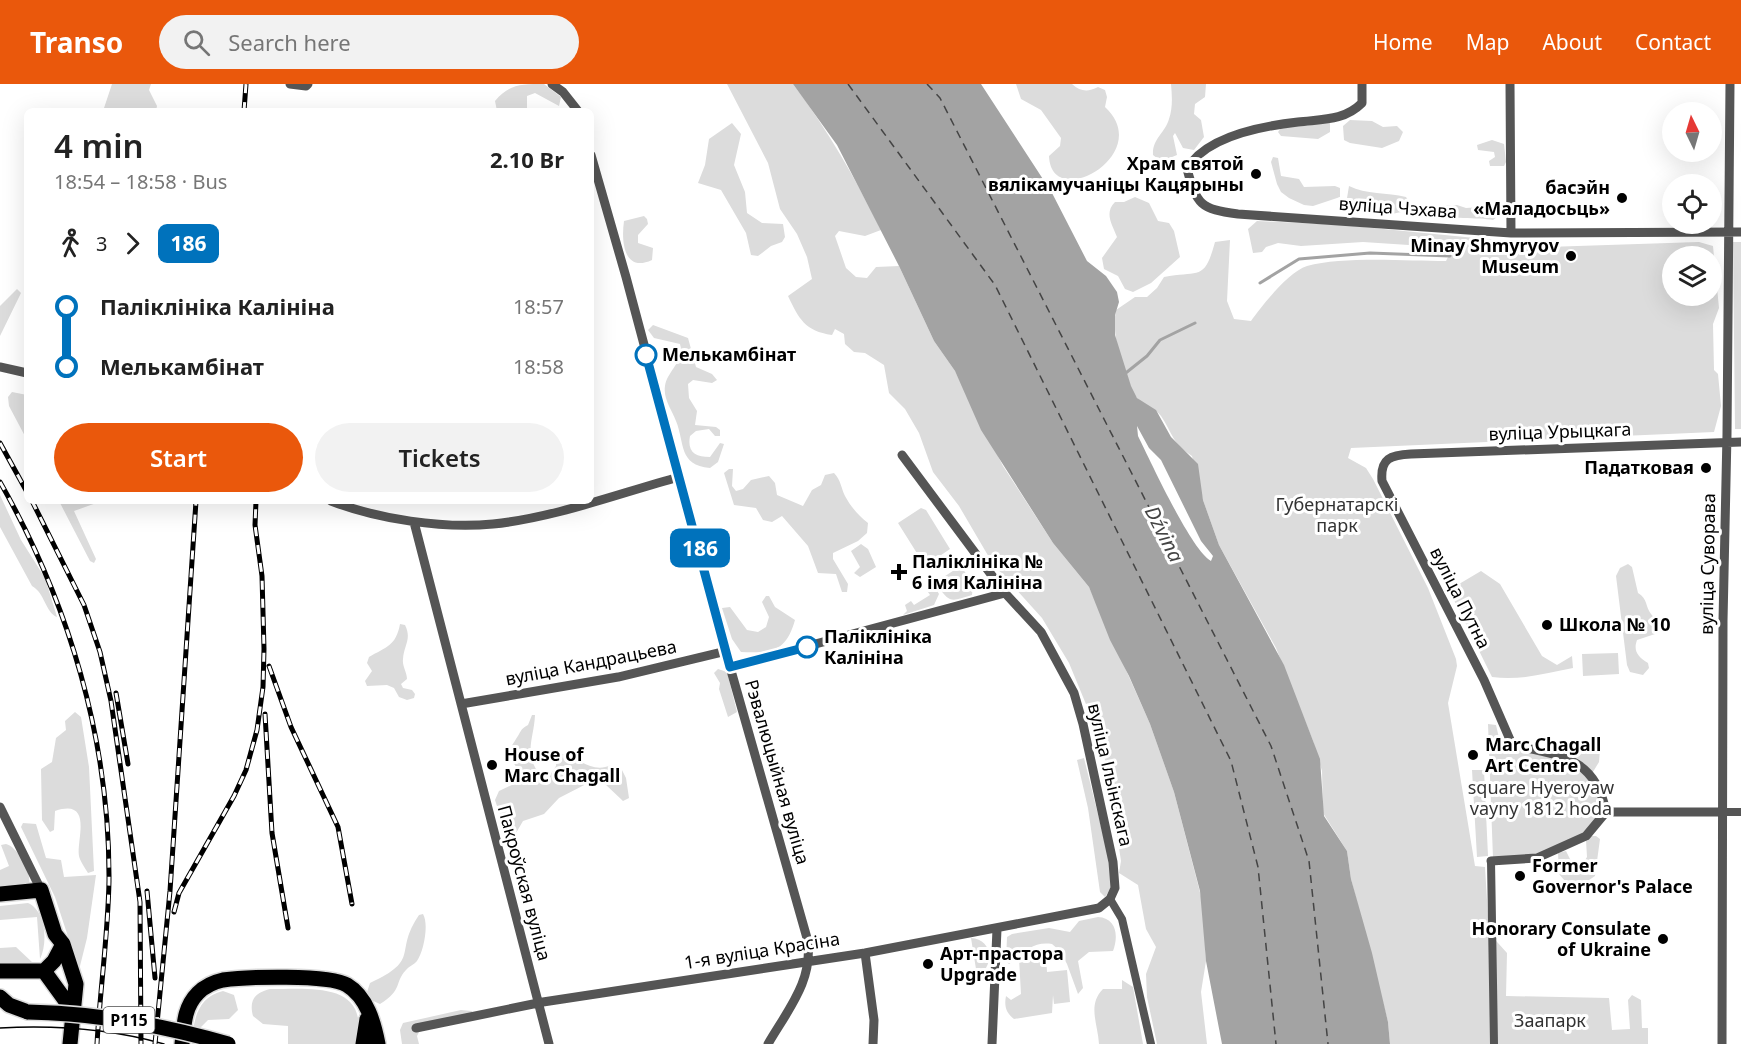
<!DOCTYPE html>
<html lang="en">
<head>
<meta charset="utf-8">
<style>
  :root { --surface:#fff; --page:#f2f2f2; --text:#222; --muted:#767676; --accent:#ea580c }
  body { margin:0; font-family:"Noto Sans",sans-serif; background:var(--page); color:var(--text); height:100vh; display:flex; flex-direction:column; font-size:22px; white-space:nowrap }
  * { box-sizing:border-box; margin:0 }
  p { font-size:20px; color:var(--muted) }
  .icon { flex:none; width:33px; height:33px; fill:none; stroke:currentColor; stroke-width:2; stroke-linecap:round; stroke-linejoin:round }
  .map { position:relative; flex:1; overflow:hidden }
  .side { position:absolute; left:24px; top:24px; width:570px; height:396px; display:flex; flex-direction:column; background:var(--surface); border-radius:9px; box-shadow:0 6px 24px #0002 }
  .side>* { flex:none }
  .badge { padding:0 12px; border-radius:9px; font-size:21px; line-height:39px }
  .needle { width:39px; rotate:355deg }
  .buttons { position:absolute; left:1662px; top:18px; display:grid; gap:12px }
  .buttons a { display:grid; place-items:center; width:60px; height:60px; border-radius:50%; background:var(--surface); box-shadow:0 6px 24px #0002; font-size:30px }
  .map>.badge { position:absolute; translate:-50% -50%; box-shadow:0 0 0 3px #fff }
  .legs { display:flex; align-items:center; gap:9px; height:66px; padding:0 30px; font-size:20px }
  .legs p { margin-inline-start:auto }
  .head { display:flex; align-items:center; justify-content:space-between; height:102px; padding:0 30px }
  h1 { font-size:33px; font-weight:600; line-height:45px }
  .primary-button { display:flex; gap:12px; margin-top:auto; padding:12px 30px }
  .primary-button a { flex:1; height:69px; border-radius:36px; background:var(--accent); color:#fff; font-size:24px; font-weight:600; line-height:69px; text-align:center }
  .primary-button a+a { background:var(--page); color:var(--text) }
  ul { padding:0 30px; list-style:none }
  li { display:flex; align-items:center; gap:21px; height:60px; font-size:22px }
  li i { display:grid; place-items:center; width:9px; height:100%; margin:0 8px; background:currentColor }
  li i::after { content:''; width:15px; height:15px; margin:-8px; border:4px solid; border-radius:50%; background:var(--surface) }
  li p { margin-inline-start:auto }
  li:first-child i { background:linear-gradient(#0000 50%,currentColor 0) }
  li:last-child i { background:linear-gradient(currentColor 50%,#0000 0) }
  header { display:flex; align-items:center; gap:36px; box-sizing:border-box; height:84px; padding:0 30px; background:var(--accent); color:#fff }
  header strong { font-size:28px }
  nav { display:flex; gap:33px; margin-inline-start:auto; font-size:21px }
  .search { width:420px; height:54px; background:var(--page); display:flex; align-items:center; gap:15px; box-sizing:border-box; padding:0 21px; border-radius:33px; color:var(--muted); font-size:22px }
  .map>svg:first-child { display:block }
  .green { fill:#dcdcdc; fill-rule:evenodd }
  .water { fill:#a3a3a3; fill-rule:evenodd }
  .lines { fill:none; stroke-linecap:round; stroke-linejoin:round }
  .stream { stroke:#a3a3a3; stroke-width:3 }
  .ferry { stroke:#444; stroke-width:1.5; stroke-dasharray:8 6; stroke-linecap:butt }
  .primary-casing { stroke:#dbdbdb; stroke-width:18 }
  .pedestrian { stroke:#555; stroke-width:8 }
  .minor { stroke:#555; stroke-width:9 }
  .primary { stroke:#000; stroke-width:15 }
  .tram { stroke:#000; stroke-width:1.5 }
  .rail-casing { stroke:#000; stroke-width:5 }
  .rail { stroke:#fff; stroke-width:3; stroke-dasharray:9; stroke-linecap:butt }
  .primary-bridge-casing { stroke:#dbdbdb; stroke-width:18; stroke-linecap:butt }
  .primary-bridge { stroke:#000; stroke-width:15 }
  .line-1-casing { stroke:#fff; stroke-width:14 }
  .line-1 { stroke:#0072bc; stroke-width:9 }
  .poi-dot { fill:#000; stroke:#fff; stroke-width:2 }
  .stop-1-dot { fill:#fff; stroke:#0072bc; stroke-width:3 }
  .labels { text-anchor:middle; stroke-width:6; stroke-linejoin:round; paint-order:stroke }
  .shield { fill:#fff; stroke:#4c4c4c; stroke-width:1.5 }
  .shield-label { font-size:16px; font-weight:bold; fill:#000 }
  .poi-label { font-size:18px; font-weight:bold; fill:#000; stroke:#fff; text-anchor:start }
  .street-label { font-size:18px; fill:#000; stroke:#fff }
  .stop-label { font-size:18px; font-weight:bold; fill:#000; stroke:#fff; text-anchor:start }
  .park-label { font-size:18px; fill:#333; stroke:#fff }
  .water-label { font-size:20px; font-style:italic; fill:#444; stroke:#fff }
</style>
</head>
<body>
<header>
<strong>Transo</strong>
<div class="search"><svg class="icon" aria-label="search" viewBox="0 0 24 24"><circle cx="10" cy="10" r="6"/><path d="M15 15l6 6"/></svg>Search here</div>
<nav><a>Home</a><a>Map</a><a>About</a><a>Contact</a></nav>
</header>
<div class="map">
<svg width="1741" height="960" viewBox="0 0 1741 960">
  <rect width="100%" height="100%" fill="#fff"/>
  <path class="green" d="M112 0H151L149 6 157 22 156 27H103Z
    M544 0 561 13 559 22 535 9 527 12V27H497L495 17C509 0 522 0 544 0Z
    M727 0H793C828 46 855 94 881 146L865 152 839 147 835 152 846 184 856 193 867 194 876 183 899 182 934 257 955 287 1003 382 1053 459 1089 503 1150 640 1174 708 1203 820 1206 877 1201 908 1207 960H1157L1147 913 1146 890 1156 863 1146 845 1138 801 1119 789 1121 777 1106 679 1095 642 1069 579 1042 534 993 480 959 422 933 388 919 349 905 325 889 309 884 281 865 269 854 268 845 260 844 250 835 245 832 251C805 247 799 235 788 212L812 195 807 173 797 150 780 125 768 79Z
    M1016 0H1072C1081 8 1088 8 1098 3L1105 6 1107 13 1105 23C1156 70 1051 129 1049 72L1060 62 1061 54 1041 26 1021 15Z
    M1171 0H1206L1205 13 1195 20 1194 30 1201 36 1204 53 1194 66 1183 64 1175 49 1173 52 1177 71C1168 75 1161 78 1153 71 1152 55 1165 49 1169 35 1173 23 1172 12 1171 0Z
    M1350 36 1372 37 1383 43 1397 42 1403 48 1399 57 1382 64 1350 59 1344 56 1343 42Z
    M1326 38 1330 39V48L1318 55 1281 52 1278 48 1281 44Z
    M732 39 741 50 734 81 745 108 747 129 762 139 783 140 785 153 782 158 771 162 758 172 751 171 746 149 721 106 698 99 705 81 709 55Z
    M1492 56 1504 60 1506 78 1504 82H1490L1489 77 1495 73 1494 68 1478 66 1477 61Z
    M1273 73 1278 74 1281 92 1299 95 1304 103 1335 102 1340 104V113L1313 122 1304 121 1289 114 1281 108 1277 100 1271 78Z
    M1349 102C1366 111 1387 108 1406 113L1410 119 1406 127 1387 131 1364 129 1359 121 1347 114Z
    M1135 113 1149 119 1158 137 1169 139 1174 147 1180 173 1151 199 1133 208 1125 205 1118 192 1104 185 1102 174 1117 153C1112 140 1104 129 1115 118H1124Z
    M1457 121 1466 124 1496 122 1504 128 1493 136C1479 133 1447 136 1437 129L1442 122Z
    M644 132 647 135 648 140 638 151V159L653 164 652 176C624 189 621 158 624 137Z
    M1257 137 1343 141 1547 161V163L1699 158 1713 162 1719 224 1713 240 1714 286 1718 290 1721 322 1714 348 1351 364 1348 374 1366 384 1373 395 1428 504 1456 575 1457 582 1448 619 1475 782 1485 783 1489 849 1507 869 1506 912 1609 914 1612 946 1630 945 1628 916 1632 911 1641 916 1642 944H1648V960H1390L1388 938 1351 795 1347 767 1323 729 1322 687 1313 657 1276 564 1219 461 1203 416 1192 372C1172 359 1173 350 1161 332 1155 324 1145 322 1138 315 1122 298 1111 248 1116 226L1135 213H1147L1157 204 1164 193C1200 186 1204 198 1215 158L1230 156 1227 217 1234 235 1251 237C1262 222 1288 188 1307 182 1343 172 1407 177 1446 177L1451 167 1424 162 1363 158 1301 162 1278 159 1266 163 1262 168 1253 169 1248 145ZM1672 172H1712V212H1672Z
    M1733 158H1741V345H1735Z
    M17 205 21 209 0 252V222Z
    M653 241 688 254 696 283 712 290 717 296 712 299 693 296 688 300 689 314 697 327 695 341 716 343 720 346V352H715L709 345 696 347 690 352C687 368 695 373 710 373L720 359 724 360 718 378 710 384C678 381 685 359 676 337 672 326 663 315 665 302 667 287 685 277 680 260L654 254 648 246Z
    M12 308 27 311V356L9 322 8 313Z
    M729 385H733L732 402 736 407 743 405 751 396 769 392 775 399 777 411 803 422 812 406 821 401 825 391 834 389C841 396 841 404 845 412 851 423 858 431 868 439L867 449 858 457 833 469V475L848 500 847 508H842L836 490 818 489 808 462 782 432 772 438 763 436 756 424 734 421 724 389Z
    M0 411 21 456 45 494 57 533C45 528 45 509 32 502L0 443Z
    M59 417H102L74 427 96 475 94 479 90 477Z
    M921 424 926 426 950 465 925 482 898 439Z
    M861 460 868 465 876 483 860 493 854 489 860 483 851 467Z
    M1628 480 1632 483 1638 509C1648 515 1645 522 1651 530 1655 535 1659 535 1662 541L1658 549 1637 556C1633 567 1638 573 1648 579L1649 584 1643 591 1630 588 1627 581 1616 492 1620 484Z
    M959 483 963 485 973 501 972 511C952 517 950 520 938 502L939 496Z
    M1481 487 1500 500 1542 572 1557 581 1572 572 1573 584C1546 589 1521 597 1492 593L1451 510 1454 503Z
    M933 500 939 510 934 521 903 531 907 527 905 521 911 517 914 521 930 511 926 505Z
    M766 512H769L775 523 795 536C786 568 772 569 741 568L732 555 722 524 730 523 747 546 758 548 766 543 769 533 762 518Z
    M400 540 405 541C412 555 404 561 403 575 402 582 407 588 407 595L401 600 403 604 412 606 415 610 414 614 407 616 399 613 394 604 387 601 367 602 365 597 372 587 367 579 369 573C386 563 396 562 400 540Z
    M1618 569 1619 590 1583 592 1582 570Z
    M718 585 727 588 737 628 728 633 719 605 720 599 714 589Z
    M75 628 81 633 89 683 94 787 88 789C85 784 80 777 79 772 76 757 94 714 55 727L54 746 50 748 42 736 41 685 52 678 56 654 66 646 65 637Z
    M532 631H535C534 655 523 669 540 691H550L556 682V669C577 670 590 691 611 681L621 684 626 694 629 714 623 717 605 700 592 697 559 714 544 730 523 737 516 749H506L495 716 499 707 514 700 517 684C507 670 507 669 516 655 521 648 520 645 528 641Z
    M1488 640 1496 641 1499 654 1510 667 1565 666 1582 658 1595 659 1600 665 1599 678 1588 696 1590 706 1600 712 1602 729 1585 750 1532 773 1493 774Z
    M1084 674 1110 779 1111 804 1105 813 1100 808 1088 724 1077 676Z
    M1472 686H1484L1488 772 1477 773Z
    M23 739 36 740 46 774 61 776 64 793 96 791 87 854 79 886 55 813 21 743Z
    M1591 752H1596L1600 755 1595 792 1586 798 1565 797 1559 790 1558 769 1566 767 1572 779H1583L1587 773 1586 756Z
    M6 760C18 763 32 789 29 801L0 805V786L9 782 1 761Z
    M28 819C46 827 48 859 40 875L37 833 0 836V822Z
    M423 830C429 840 424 867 417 877 414 881 409 882 406 886 394 899 403 906 380 920L371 916 367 908 370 899C422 875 393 869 419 831Z
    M1098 833C1116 834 1119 851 1113 867L1089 868 1078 877 1083 904 1078 910 1067 880 1060 867 1052 860C1031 857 1024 870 1009 880L1006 877 1007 853 1012 850 1049 844 1070 848 1079 837Z
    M971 854C987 855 994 870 986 884L976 885Z
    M16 863 33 879 0 881V864Z
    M1046 872 1047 888 1067 886 1070 918 1054 920 1053 911 1052 929 1014 935C1006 929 1004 922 1006 912L1011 916 1021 910 1019 874Z
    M1122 896 1133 903 1143 960H1099C1098 940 1087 921 1103 905H1122Z
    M270 905C311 905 372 897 356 960H288V942L263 940 253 932C249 917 254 909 270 905Z
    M223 907 234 911 238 926 229 935 208 936 199 945 198 960H192C193 937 197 913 223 907Z
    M461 926 472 927 471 933 422 942 417 952 419 960H402L400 946 403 939Z"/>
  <path class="water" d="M793 0H981L1052 109 1087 177 1106 192 1117 208 1119 218 1115 231V251L1131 302 1137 314 1156 326 1171 353 1198 380 1203 416 1219 461 1284 581 1320 675 1324 732 1347 767 1351 795 1372 869 1388 938 1390 960H1222L1206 877 1200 807 1174 708 1150 640 1129 592 1110 556 1089 503 1053 459 981 346 955 287 934 257 899 182 837 61ZM1137 342 1149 364 1161 376 1201 457 1213 472 1211 477C1191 466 1150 376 1138 352Z"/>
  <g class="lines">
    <path class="stream" d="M1260 199 1299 175 1370 169 1450 172
      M1122 292 1147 272 1160 256 1195 239"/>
    <path class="ferry" d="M848 0 995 201 1231 677 1258 783 1276 960
      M927 0 940 14 1271 662 1309 777 1328 960"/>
    <defs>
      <path id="primary" d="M0 810 41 806 55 850 63 860 76 900 70 960
        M0 887H44L54 877 63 860
        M44 887 73 927
        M0 913 9 921 28 928
        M182 960C184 941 184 923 198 909 205 902 214 898 223 896 245 893 329 890 347 901 367 913 374 939 378 960
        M363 960 367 935"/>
    </defs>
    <use href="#primary" class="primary-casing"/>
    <path class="pedestrian" d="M1721 728H1741
      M1491 777 1494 960
      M1110 815 1122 835 1151 960"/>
    <path class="minor" d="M290 0 306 2 308 0
      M552 0 563 8 578 27
      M1362 0V19C1344 37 1322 35 1298 38 1262 42 1206 52 1187 85 1197 121 1200 125 1238 130L1511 149 1741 148
      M1510 0 1511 149
      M591 71 626 193 730 583 807 854C815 895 787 927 768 960
      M0 283 27 289
      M331 417C377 435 443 445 493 440 554 434 620 409 679 393
      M414 438 549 960
      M730 583 1005 509
      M461 620 618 593 726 567
      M0 723 41 806
      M1606 728H1721
      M1491 777 1537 774 1586 752 1606 728C1596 674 1560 671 1516 662L1511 658 1484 596 1382 397C1380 374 1391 371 1411 370L1741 358
      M865 869 874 936 873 960
      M416 944 543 918 865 869 1099 824 1110 815 1115 804 1113 778 1083 640 1074 609 1041 548 1005 509 902 371
      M992 960 997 845
      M1722 960 1723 537 1727 350 1730 0"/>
    <use href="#primary" class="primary"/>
    <path class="tram" d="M0 944C55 941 111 945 164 960"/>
    <defs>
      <path id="rail" d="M244 27 246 0
        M0 359 27 408
        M0 398C69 519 110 657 109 797 108 851 100 906 97 960
        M32 417 84 521 100 568 111 617 140 818 141 960
        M269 582 291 643 338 743 352 820
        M116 609 128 680
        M265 630 272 749 288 844
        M147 807 155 894
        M174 828 179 809 234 712 246 686 257 646 263 603 264 565 262 492 255 441 256 417
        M155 960 170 807 196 417"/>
    </defs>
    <use href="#rail" class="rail-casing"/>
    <use href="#rail" class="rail"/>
    <defs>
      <path id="primary-bridge" d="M28 928C97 929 162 941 228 960"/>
    </defs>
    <use href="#primary-bridge" class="primary-bridge-casing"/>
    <use href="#primary-bridge" class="primary-bridge"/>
  </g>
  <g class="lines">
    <defs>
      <path id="line-1" d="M646 271 730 583 807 563"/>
    </defs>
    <use href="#line-1" class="line-1-casing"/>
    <use href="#line-1" class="line-1"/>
  </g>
  <g class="poi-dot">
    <circle cx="1256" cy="90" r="6"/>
    <circle cx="1622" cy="114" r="6"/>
    <circle cx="1571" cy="172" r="6"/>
    <circle cx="1706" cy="384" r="6"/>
    <path d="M896 479h6v6h6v6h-6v6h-6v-6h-6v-6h6z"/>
    <circle cx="1547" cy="541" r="6"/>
    <circle cx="1473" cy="671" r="6"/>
    <circle cx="492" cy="681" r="6"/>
    <circle cx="1520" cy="792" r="6"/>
    <circle cx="1663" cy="855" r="6"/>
    <circle cx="928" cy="880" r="6"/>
  </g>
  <g class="stop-1-dot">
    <circle cx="646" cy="271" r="10"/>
    <circle cx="807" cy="563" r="10"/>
  </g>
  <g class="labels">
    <rect class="shield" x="103.5" y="923" width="51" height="26" rx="4.5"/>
    <g class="shield-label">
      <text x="129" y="942">Р115</text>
    </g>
    <g class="poi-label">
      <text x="1244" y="86" text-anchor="end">Храм святой<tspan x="1244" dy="21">вялікамучаніцы Кацярыны</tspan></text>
      <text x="1610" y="110" text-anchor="end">басэйн<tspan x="1610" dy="21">«Маладосьць»</tspan></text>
      <text x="1559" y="168" text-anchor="end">Minay Shmyryov<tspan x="1559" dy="21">Museum</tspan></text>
      <text x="1694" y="390" text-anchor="end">Падатковая</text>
      <text x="912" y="484">Паліклініка №<tspan x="912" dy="21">6 імя Калініна</tspan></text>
      <text x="1559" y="547">Школа № 10</text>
      <text x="1485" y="667">Marc Chagall<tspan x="1485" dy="21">Art Centre</tspan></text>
      <text x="504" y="677">House of<tspan x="504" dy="21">Marc Chagall</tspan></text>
      <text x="1532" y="788">Former<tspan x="1532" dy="21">Governor's Palace</tspan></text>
      <text x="1651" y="851" text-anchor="end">Honorary Consulate<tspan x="1651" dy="21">of Ukraine</tspan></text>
      <text x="940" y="876">Арт-прастора<tspan x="940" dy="21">Upgrade</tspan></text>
    </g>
    <g class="street-label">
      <text transform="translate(1398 124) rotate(4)" y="6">вуліца Чэхава</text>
      <text transform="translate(1560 348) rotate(-2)" y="6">вуліца Урыцкага</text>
      <text transform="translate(1708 480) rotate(-89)" y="6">вуліца Суворава</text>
      <text transform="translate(1460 514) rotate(63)" y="6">вуліца Путна</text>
      <text transform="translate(591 579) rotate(-11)" y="6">вуліца Кандрацьева</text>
      <text transform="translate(777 688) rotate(74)" y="6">Рэвалюцыйная вуліца</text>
      <text transform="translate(1110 691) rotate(77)" y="6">вуліца Ільінскага</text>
      <text transform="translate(524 799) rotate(75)" y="6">Пакроўская вуліца</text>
      <text transform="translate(762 867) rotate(-9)" y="6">1-я вуліца Красіна</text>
    </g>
    <g class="stop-label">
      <text x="662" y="277">Мелькамбінат</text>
      <text x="824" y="559">Паліклініка<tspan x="824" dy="21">Калініна</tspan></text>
    </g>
    <g class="park-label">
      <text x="1337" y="427">Губернатарскі<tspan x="1337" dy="21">парк</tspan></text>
      <text x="1541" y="710">square Hyeroyaw<tspan x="1541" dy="21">vayny 1812 hoda</tspan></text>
      <text x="1550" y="943">Заапарк</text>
    </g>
    <g class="water-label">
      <text transform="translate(1164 450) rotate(63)" y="7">Dźvina</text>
    </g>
  </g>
</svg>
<div class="buttons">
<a><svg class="needle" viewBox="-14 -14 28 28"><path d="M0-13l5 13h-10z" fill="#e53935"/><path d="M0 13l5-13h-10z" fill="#767676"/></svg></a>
<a><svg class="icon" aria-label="locate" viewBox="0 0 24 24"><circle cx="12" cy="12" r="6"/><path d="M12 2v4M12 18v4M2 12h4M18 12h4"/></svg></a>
<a><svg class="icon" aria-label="layers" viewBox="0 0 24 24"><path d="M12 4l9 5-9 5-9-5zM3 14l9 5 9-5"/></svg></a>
</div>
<b class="badge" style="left:700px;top:464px;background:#0072bc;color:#fff">186</b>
<section class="side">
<div class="head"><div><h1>4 min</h1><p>18:54 – 18:58 · Bus</p></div><b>2.10 Br</b></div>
<div class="legs"><svg class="icon" aria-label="walk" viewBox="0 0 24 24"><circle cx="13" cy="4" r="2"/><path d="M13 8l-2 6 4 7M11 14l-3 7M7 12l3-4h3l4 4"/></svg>3<svg class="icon" aria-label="forward" viewBox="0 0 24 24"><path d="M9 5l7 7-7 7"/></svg><b class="badge" style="background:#0072bc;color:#fff">186</b></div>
<ul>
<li><i style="color:#0072bc"></i><b>Паліклініка Калініна</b><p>18:57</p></li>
<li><i style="color:#0072bc"></i><b>Мелькамбінат</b><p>18:58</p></li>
</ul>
<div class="primary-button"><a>Start</a><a>Tickets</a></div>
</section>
</div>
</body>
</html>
